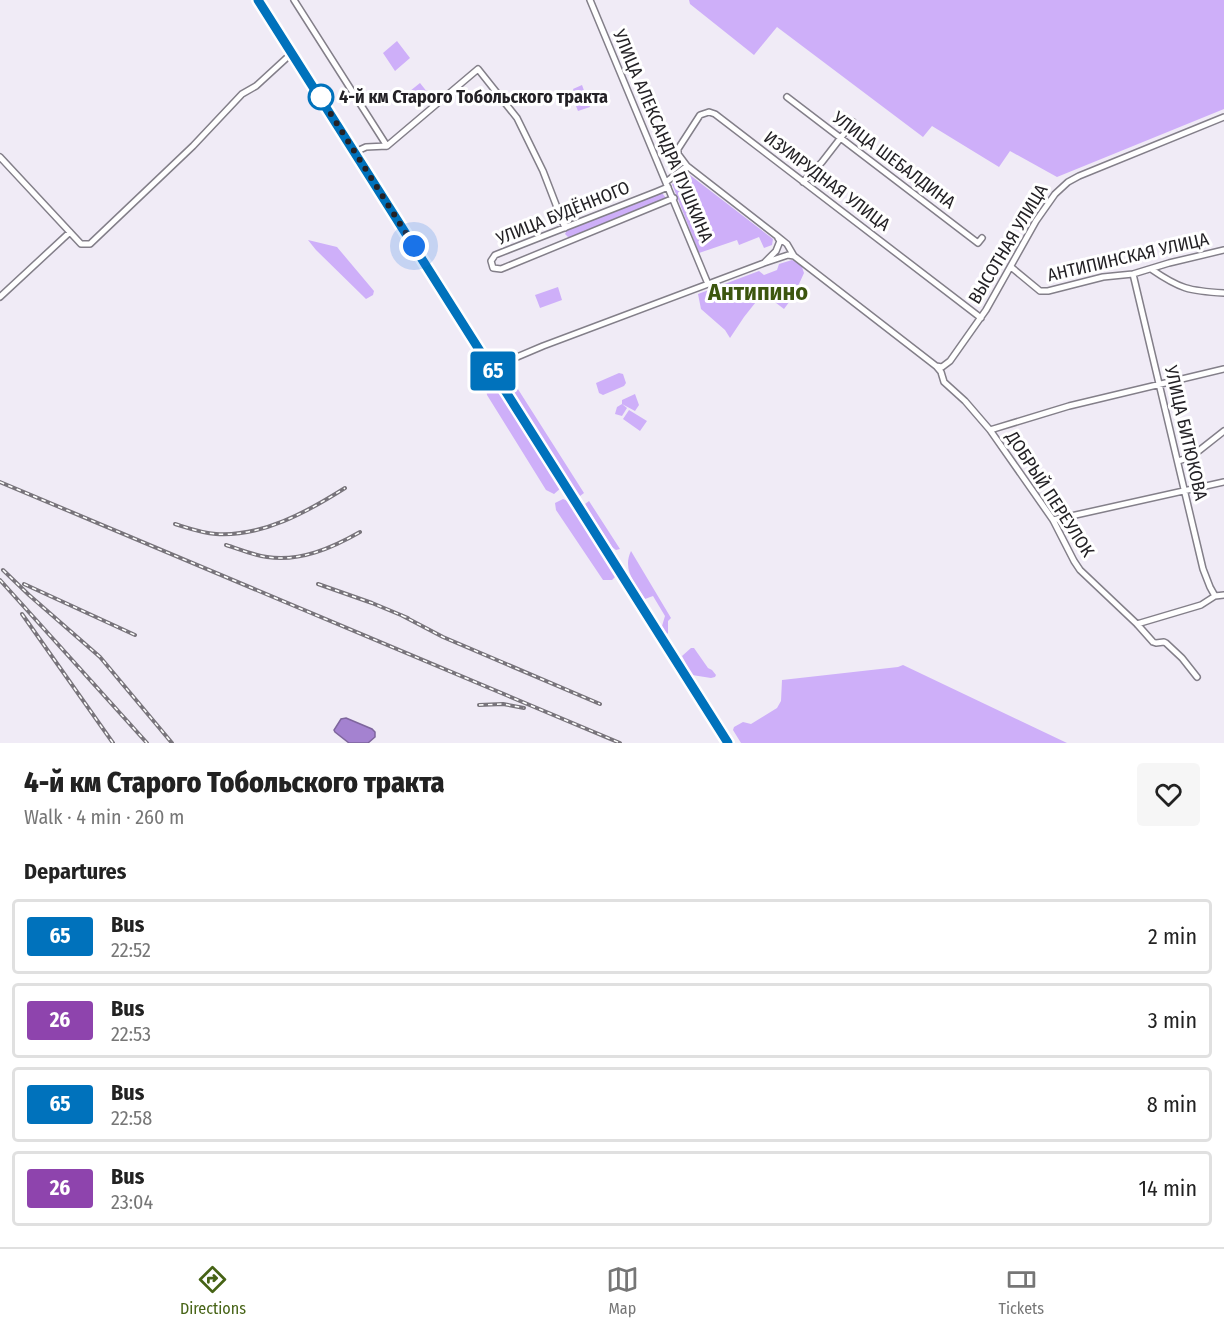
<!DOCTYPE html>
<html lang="en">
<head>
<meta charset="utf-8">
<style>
  :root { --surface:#fff; --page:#f6f6f6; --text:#222; --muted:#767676; --line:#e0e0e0; --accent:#466315 }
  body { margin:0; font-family:"Fira Sans Condensed",sans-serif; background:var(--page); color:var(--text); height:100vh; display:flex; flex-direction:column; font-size:22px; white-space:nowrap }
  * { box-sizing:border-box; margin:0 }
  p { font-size:20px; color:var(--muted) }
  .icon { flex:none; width:33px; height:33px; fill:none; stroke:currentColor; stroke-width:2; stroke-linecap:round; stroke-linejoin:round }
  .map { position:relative; height:743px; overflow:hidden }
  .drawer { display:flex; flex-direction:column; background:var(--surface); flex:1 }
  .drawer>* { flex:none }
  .badge { padding:0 12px; border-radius:4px; font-size:21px; line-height:39px }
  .you { position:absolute; width:30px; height:30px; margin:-15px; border:4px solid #fff; border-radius:50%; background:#1a73e8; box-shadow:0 0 0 9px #1a73e833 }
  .map>.badge { position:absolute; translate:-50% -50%; box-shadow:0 0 0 3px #fff }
  h2 { padding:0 24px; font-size:22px; line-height:54px }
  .round { display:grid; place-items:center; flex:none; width:63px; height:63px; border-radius:6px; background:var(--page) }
  .summary { display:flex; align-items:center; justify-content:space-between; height:102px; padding:0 24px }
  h1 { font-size:28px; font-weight:800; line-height:45px }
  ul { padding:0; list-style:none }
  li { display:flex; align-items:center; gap:18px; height:75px; margin:0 12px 9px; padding:0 12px; border:3px solid var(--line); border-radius:6px }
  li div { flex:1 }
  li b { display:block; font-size:22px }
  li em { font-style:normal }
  li .badge { min-width:66px; font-weight:700; text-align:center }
  .menu { display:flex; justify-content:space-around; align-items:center; height:84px; border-top:2px solid var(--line); background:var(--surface); font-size:16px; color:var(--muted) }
  .menu a { display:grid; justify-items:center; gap:3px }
  .menu .on { color:var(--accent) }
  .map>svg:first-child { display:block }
  .green { fill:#ceaff9 }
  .water { fill:#a482d0; stroke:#7e659d; stroke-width:1.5 }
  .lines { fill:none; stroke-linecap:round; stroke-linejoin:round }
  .minor-casing { stroke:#837f89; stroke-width:8 }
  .tertiary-casing { stroke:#837f89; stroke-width:10 }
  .minor { stroke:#fff; stroke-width:5 }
  .tertiary { stroke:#fff; stroke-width:7 }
  .rail-casing { stroke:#78747b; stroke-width:4 }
  .rail { stroke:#fff; stroke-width:1.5; stroke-dasharray:4.5; stroke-linecap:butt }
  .line-casing { stroke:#fff; stroke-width:14 }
  .line { stroke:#0072bc; stroke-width:9 }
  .walk { stroke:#242226; stroke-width:6; stroke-dasharray:0 10.8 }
  .stop-dot { fill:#fff; stroke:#0072bc; stroke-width:3 }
  .labels { text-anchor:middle; stroke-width:6; stroke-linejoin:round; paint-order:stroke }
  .stop-label { font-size:18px; font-weight:bold; fill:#242226; stroke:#fff; text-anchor:start }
  .street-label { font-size:18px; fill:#242226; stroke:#fff }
  .district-label { font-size:24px; font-weight:bold; fill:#3c560e; stroke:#fff }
</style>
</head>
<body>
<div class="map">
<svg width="1224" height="743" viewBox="0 0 1224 743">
  <rect width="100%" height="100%" fill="#f0ebf6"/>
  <path class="green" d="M689 0H1224V109L1057 177 1010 151 999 167 932 126 923 137 777 27 754 55 690 4Z
    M397 41 410 58 395 71 383 53Z
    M420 83 432 98 423 106 410 91Z
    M582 85 590 107 578 111 574 101 577 100 573 89Z
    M686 172 773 239 772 245 764 248 759 237 739 245 737 240 699 253 672 184Z
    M662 193 666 198 664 199 569 238 565 234 567 230Z
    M308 240 337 247 374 291 373 295 366 299 316 250Z
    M792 260 801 264 804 273 799 284 801 286 784 309 763 293 744 317 730 338 725 330 701 309 698 294 759 271 764 275 777 270 779 264Z
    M558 287 562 300 540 308 535 295Z
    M619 373 623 374 626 383 624 386 603 395 599 393 596 383Z
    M509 375 584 493 580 496 576 494 513 394 504 382V377Z
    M494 383 561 488 554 494 546 490 487 395 486 388Z
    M635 394 639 405 635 411 622 404 627 408 622 416 615 414 617 407 622 404V400Z
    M629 410 647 421 640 431 623 419Z
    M563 499 568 501 617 575 612 580H603L556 510 555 503Z
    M589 501 620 549 616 550 612 547 587 508 585 504Z
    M631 551 671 618 668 621V633L666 635 662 626 665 616 653 596 645 599C635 583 622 570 631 551Z
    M691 648H694L708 668 712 670 716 675 715 677 711 678 692 675 682 656Z
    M903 665 1067 743H741L733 730 734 727 743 722 751 724 777 708 781 701 782 680 898 667Z"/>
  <path class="water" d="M346 718 372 729 375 732V737L368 743H349L335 732 334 730 341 719Z"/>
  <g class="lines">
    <defs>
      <path id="minor" d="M294 0 387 146
        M590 0 708 284
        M787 97 978 243 982 238
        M355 152 366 147 387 146 478 69 517 118 543 171 565 228
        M0 157 81 244H90L193 146 242 94 256 86 292 53
        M666 182 687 166
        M803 182 822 162 853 122
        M668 187 656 192 495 255 491 261 493 268 501 269 674 198
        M765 262 776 251 780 241 778 238
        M1011 267 1040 291H1048L1103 277 1133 274 1169 263 1224 250
        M1151 269C1180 289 1189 291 1224 293
        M1133 274 1203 569 1210 587 1215 596
        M0 297 70 232
        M981 318 715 114 709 112 700 115 678 149V154L687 166 777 236 787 244 794 256 936 366 941 372 944 382 965 401 990 430 1053 520 1074 561 1080 570 1137 624 1153 642 1156 643 1164 642 1166 643 1182 658 1197 677
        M936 366 942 367 950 361 986 310 1036 221 1055 194 1068 182 1079 176 1224 117
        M491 368 543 346 764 263 788 255 794 256
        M990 430 1069 406 1224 369
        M1178 461 1191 457 1224 431
        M1053 520 1224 482
        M1137 624 1201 605 1215 596 1224 595"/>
      <path id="tertiary" d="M258 0 728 743"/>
    </defs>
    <use href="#minor" class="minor-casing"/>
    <use href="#tertiary" class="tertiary-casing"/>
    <use href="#minor" class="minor"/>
    <use href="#tertiary" class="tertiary"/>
    <defs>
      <path id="rail" d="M0 482 620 743
        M175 524C188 528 202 533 216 534 262 537 307 512 345 488
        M226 545C239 549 253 555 267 557 300 562 332 548 360 532
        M3 570 29 595 100 657 172 743
        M0 580 147 743
        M24 584 135 635
        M318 584 372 603 408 618
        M22 614 113 743
        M401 615 443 637 600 704
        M479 705 503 704 524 708"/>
    </defs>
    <use href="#rail" class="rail-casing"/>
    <use href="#rail" class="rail"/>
  </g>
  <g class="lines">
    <defs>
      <path id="line" d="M258 0 728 743"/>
    </defs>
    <use href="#line" class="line-casing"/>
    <use href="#line" class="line"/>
    <path class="walk" d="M321 97 317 92 414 246"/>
  </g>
  <circle class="stop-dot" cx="321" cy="97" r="12"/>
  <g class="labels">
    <g class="stop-label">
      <text x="339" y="103">4-й км Старого Тобольского тракта</text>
    </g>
    <g class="street-label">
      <text transform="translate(663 136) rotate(67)" y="6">УЛИЦА АЛЕКСАНДРА ПУШКИНА</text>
      <text transform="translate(894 160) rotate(37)" y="6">УЛИЦА ШЕБАЛДИНА</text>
      <text transform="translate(827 181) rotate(37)" y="6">ИЗУМРУДНАЯ УЛИЦА</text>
      <text transform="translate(563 213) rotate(-22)" y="6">УЛИЦА БУДЁННОГО</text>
      <text transform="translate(1008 244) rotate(-59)" y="6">ВЫСОТНАЯ УЛИЦА</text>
      <text transform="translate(1128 257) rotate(-13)" y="6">АНТИПИНСКАЯ УЛИЦА</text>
      <text transform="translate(1186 433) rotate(77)" y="6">УЛИЦА БИТЮКОВА</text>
      <text transform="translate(1050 494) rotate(57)" y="6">ДОБРЫЙ ПЕРЕУЛОК</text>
    </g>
    <g class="district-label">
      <text x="758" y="300">Антипино</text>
    </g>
  </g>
</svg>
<div class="you" style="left:414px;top:246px"></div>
<b class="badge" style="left:493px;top:371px;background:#0072bc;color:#fff">65</b>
</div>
<section class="drawer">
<div class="summary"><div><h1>4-й км Старого Тобольского тракта</h1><p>Walk · 4 min · 260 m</p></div><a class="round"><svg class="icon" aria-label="heart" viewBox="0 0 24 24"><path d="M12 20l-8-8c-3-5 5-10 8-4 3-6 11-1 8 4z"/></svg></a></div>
<h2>Departures</h2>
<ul>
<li><span class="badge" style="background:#0072bc;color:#fff">65</span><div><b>Bus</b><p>22:52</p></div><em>2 min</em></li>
<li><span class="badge" style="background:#8e44ad;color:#fff">26</span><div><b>Bus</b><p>22:53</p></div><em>3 min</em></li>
<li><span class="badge" style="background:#0072bc;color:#fff">65</span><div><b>Bus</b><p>22:58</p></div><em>8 min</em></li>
<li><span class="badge" style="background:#8e44ad;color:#fff">26</span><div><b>Bus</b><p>23:04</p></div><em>14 min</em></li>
</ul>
</section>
<nav class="menu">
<a class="on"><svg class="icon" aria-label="directions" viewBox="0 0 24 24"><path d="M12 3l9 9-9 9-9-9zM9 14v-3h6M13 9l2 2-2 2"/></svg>Directions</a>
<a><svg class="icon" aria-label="map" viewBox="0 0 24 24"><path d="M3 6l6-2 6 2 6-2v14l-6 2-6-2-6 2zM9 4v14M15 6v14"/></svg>Map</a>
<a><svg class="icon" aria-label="tickets" viewBox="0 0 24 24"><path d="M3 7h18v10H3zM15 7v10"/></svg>Tickets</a>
</nav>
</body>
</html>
